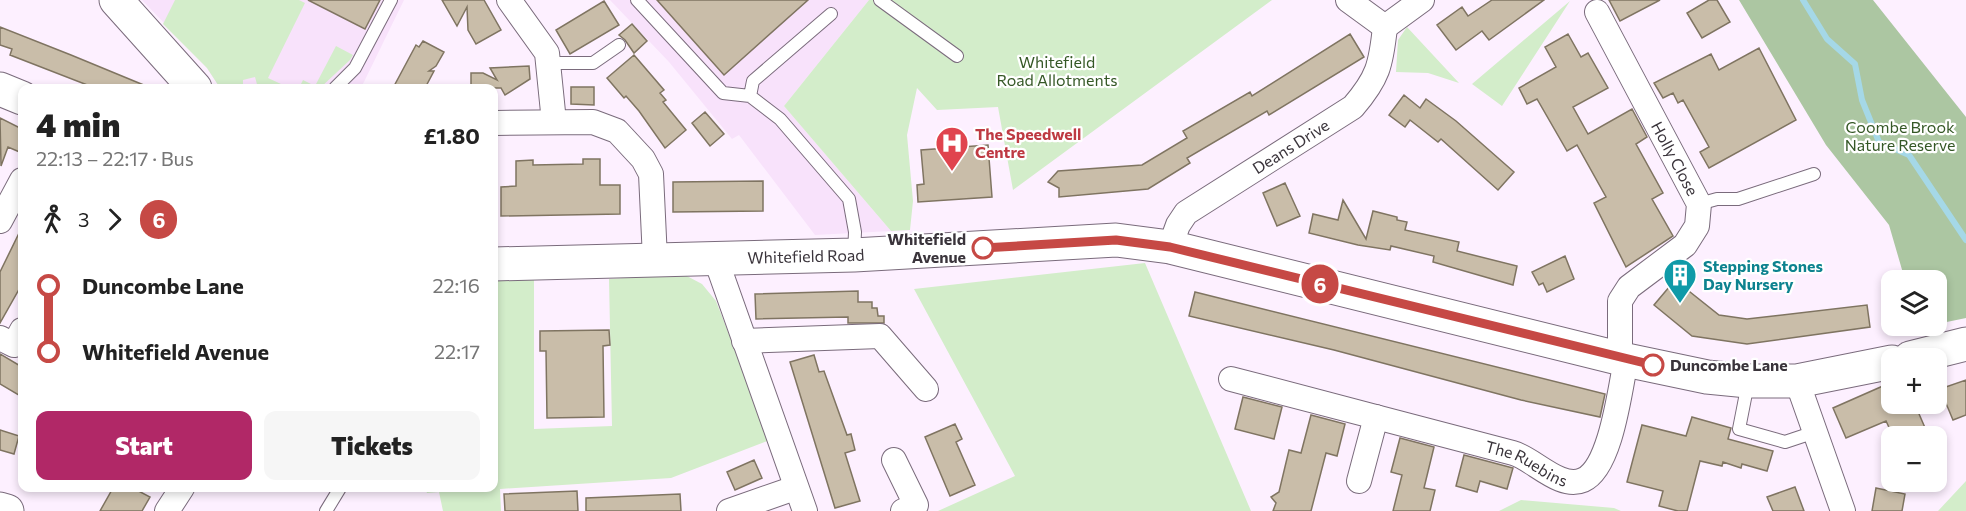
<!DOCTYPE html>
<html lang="en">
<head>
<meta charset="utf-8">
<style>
  :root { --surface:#fff; --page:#f6f6f6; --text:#222; --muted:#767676; --accent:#b12867 }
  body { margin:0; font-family:Commissioner,sans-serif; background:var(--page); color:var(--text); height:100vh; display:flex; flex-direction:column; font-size:22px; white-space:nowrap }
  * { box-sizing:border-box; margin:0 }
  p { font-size:20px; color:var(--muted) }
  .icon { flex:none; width:33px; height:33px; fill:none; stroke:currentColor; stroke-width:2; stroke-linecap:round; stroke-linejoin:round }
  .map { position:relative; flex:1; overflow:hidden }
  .drawer { position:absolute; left:18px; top:84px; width:480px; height:408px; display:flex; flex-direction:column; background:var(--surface); border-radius:12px; box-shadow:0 3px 9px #0003 }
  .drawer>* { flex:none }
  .badge { padding:0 12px; border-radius:20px; font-size:21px; line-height:39px }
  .tools { position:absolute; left:1881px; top:270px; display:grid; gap:12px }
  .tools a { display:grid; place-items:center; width:66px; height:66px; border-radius:12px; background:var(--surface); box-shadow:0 3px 9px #0003; font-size:30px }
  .map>.badge { position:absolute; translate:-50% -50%; box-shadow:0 0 0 3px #fff }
  .legs { display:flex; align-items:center; gap:9px; height:66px; padding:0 18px; font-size:20px }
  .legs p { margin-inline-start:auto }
  .summary { display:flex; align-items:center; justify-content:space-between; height:102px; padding:0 18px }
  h1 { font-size:33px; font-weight:800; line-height:45px }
  .button { display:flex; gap:12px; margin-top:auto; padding:12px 18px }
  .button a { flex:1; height:69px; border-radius:12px; background:var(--accent); color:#fff; font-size:24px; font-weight:800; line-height:69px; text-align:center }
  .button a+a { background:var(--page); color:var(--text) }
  ul { padding:0 18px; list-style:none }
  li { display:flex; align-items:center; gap:21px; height:66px; font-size:22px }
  li i { display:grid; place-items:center; width:9px; height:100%; margin:0 8px; background:currentColor }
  li i::after { content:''; width:15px; height:15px; margin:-8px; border:4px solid; border-radius:50%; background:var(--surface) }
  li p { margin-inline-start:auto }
  li:first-child i { background:linear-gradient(#0000 50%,currentColor 0) }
  li:last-child i { background:linear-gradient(currentColor 50%,#0000 0) }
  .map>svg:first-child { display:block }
  .built { fill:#f8e2fb }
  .green { fill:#d3edca }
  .forest { fill:#acc6a2 }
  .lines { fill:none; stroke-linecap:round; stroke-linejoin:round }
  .stream { stroke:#a5d8e7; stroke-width:6 }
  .building { fill:#c9bda9; stroke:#7f7461; stroke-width:1.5 }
  .lane-casing { stroke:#7a6b7c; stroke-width:14 }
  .street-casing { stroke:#7a6b7c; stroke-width:26 }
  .secondary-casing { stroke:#7a6b7c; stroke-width:35 }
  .lane { stroke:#fff; stroke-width:12 }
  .street { stroke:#fff; stroke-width:24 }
  .secondary { stroke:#fff; stroke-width:33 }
  .line-1-casing { stroke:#fff; stroke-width:14 }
  .line-1 { stroke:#c64945; stroke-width:9 }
  .stop-1-dot { fill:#fff; stroke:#c64945; stroke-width:3 }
  .labels { text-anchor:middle; stroke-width:4.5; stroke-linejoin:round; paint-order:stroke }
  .park-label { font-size:16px; fill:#355826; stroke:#fff }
  .health-label { font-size:16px; font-weight:bold; fill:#be3a42; stroke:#fff; text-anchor:start }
  .street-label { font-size:16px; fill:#3a343b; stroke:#fff }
  .stop-label { font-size:16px; font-weight:bold; fill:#3a343b; stroke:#fff; text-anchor:end }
  .culture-label { font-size:16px; font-weight:bold; fill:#0d838f; stroke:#fff; text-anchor:start }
</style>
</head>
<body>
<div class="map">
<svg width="1966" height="511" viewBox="0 0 1966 511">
  <rect width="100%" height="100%" fill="#fdf0ff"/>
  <path class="built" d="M142 0H404L361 88H220L207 68Z
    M610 0H869L784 106 891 231 815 235 739 135 732 139 669 62Z"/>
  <path class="green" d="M175 0H299L305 3 268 78 281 84 279 88H258L255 77 243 80V88H220L207 68 163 24Z
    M869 0H1272L1013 190 998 107 937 110 917 88 907 135 913 201 910 230 891 231 784 106Z
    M1570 1 1502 106 1472 84Z
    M1407 27 1459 83 1428 73 1396 72 1398 40Z
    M336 46 353 55 350 60 320 88H299L303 80 315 86Z
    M1145 263 1251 511H938L1015 476 914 289Z
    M683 274 702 284 716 301 770 440 671 478 500 489 501 511H443L439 492 427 493 425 488H494V279L534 278V429L612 426 609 279Z
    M1966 481V511H1938Z
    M1521 500 1614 508 1621 511H1499Z"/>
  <path class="forest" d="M1739 0H1873L1966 117V318L1937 324 1936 280H1905L1889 225 1826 145Z"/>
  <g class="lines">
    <path class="stream" d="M1803 0 1827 39 1855 64 1862 100 1879 142 1909 155 1966 240"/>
  </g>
  <path class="building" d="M308 0H380L365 29Z
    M442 0H484L501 30 476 44 468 30 467 7 457 26Z
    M657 0H808L724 75Z
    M1492 0H1544L1489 40 1482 31 1456 50 1437 25 1462 7 1468 16Z
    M1609 0H1660L1620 21Z
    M1709 0H1717L1730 22 1702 38 1687 13Z
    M604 1 619 25 570 54 556 30Z
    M632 24 647 41 634 53 625 40 619 35Z
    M0 27 71 55 151 88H95L10 55 12 49 0 45Z
    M1350 34 1364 57 1269 115 1267 111 1187 158 1190 163 1148 189 1059 197V188L1048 182 1058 171 1142 165 1187 138 1183 131 1250 92 1252 96Z
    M1568 34 1581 57 1588 53 1608 88 1573 107 1588 134 1632 109 1647 137 1636 144 1663 193 1652 199 1673 236 1626 267 1594 203 1606 197 1577 145 1567 151 1537 99 1527 104 1519 88 1556 67 1545 47Z
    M423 41 444 52 436 66 429 71H434L425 88H393L416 45 419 47Z
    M1759 48 1796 120 1709 168 1700 152 1709 147 1683 100 1678 103 1673 93 1663 98 1654 83 1711 54 1719 70Z
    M634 55 664 90 660 93 666 100 663 102 686 130 665 148 639 111 626 96 624 98 607 78Z
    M529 66 530 79 505 95 501 88H471V73H483L497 80 490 68Z
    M571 87H594V105L571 104Z
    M1404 95 1420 108 1426 99 1456 121 1514 172 1498 190 1441 139 1438 142 1410 120 1405 127 1389 115Z
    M705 112 724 134 710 146 692 123Z
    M0 118 22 129V153L8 147 1 166Z
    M988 145 992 197 918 202 917 185 924 184 921 150Z
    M583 159H600V185H620V214L501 216V187L516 186V161L533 160V165L583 164Z
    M763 181V211L673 212V182Z
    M1285 183 1300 216 1277 226 1263 193Z
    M1343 200 1366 239 1373 211 1397 217V220L1407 222 1405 230 1459 242 1457 251 1517 266 1513 285 1433 262 1434 256 1391 246 1390 250 1358 245 1309 233 1313 214 1338 220Z
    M22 227V284L0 323V272Z
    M1565 256 1574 279 1547 292 1543 283 1539 285 1532 272Z
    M1675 280 1719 315 1747 319 1867 305 1870 327 1747 344 1692 336 1654 305Z
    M858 291V302H872V308H877L878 316H884V323H848V317L756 319 755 294Z
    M1195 292 1605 394 1600 417 1521 400 1334 350 1189 316Z
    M609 330 610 345 603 346 604 417 547 418 546 351H540V331Z
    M0 354 22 367V397L0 384Z
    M814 355 819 372 824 371 847 435 851 434 855 450 845 453 860 501 835 508 790 362Z
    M1966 380V415L1953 420 1940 389Z
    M1892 382V404H1911L1913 408 1916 407 1926 430 1912 436H1893L1886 421 1846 438 1833 408Z
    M1243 397 1282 407 1274 439 1235 429Z
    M1311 415 1345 424 1337 456 1326 453 1311 511H1273L1276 503 1271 497 1279 492 1289 450 1301 453Z
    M1692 417 1731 428 1728 439 1773 451 1767 471 1742 464 1741 468 1723 462 1722 466 1700 461 1687 511H1678L1659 506 1663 491 1627 482 1642 425 1686 436Z
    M955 424 962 439 956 442 975 485 950 496 925 437Z
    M0 430 19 436 14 454 0 450Z
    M1400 438 1434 447 1424 488 1435 490 1430 511H1393L1402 475 1391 472Z
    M1464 455 1513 468 1507 489 1480 481 1477 492 1456 486Z
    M754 460 762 478 735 490 727 472Z
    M1795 487 1804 511H1773L1767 497Z
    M113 488H133L150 497 142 511H100Z
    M1876 488 1905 494 1902 511H1872Z
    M577 491 578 511H505L504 494Z
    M680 494 681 511H586V498Z"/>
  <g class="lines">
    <defs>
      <path id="lane" d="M637 0 723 93 750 96 780 119 849 199 855 232 854 254
        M880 0 957 56
        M550 63H593L619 45
        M335 88 355 68 391 0
        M750 96 753 81 831 14
        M1699 204 1717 199H1738L1814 174
        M1748 383 1739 429 1785 442 1815 432
        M326 511 340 488"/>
      <g id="street">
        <path d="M509 0 547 53 554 122"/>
        <path d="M1348 0 1385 27"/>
        <path id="s1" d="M1597 12 1699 204 1697 226 1685 245 1629 287 1620 301V358"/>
        <path d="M1385 27 1422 0"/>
        <path d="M494 123 593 122 617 131 643 159 651 174 655 259"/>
        <path d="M0 221 22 180"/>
        <path id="s2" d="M1170 247 1178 225 1186 213 1353 107C1378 78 1381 65 1385 27"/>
        <path d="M715 257 805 511"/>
        <path d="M0 338 14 345 22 330"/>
        <path d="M744 341 880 336 926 389"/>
        <path id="s3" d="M1231 379C1325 404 1419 428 1513 453 1534 459 1560 490 1583 480 1611 468 1620 389 1626 360"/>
        <path d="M1797 381 1843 511"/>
        <path d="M894 460 916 505 903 511"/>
        <path d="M1359 481 1376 417"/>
        <path d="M167 511 182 488"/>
        <path d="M729 511 795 488"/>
      </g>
      <g id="secondary">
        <path d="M116 0 195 88"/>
        <path d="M0 89 22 98"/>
        <path id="s4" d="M494 264 854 255 1116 240 1170 247 1626 360 1707 377 1748 381H1797L1892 362"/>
        <path d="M1910 358 1966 344"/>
        <path d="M0 509 7 511"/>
      </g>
    </defs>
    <use href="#lane" class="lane-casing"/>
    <use href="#street" class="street-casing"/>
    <use href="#secondary" class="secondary-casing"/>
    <use href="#lane" class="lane"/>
    <use href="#street" class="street"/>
    <use href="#secondary" class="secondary"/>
  </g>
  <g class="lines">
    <defs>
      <path id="line-1" d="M983 248 1116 240 1170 247 1653 365"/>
    </defs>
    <use href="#line-1" class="line-1-casing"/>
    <use href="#line-1" class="line-1"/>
  </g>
  <defs>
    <symbol id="hospital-pin" viewBox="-11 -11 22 30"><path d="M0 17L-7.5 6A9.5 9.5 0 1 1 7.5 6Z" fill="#e0444e" stroke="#fff"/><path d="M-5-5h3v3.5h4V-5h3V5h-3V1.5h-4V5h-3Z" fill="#fff"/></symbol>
    <symbol id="building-pin" viewBox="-11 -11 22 30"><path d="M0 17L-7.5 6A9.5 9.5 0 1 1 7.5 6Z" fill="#0f9aa8" stroke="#fff"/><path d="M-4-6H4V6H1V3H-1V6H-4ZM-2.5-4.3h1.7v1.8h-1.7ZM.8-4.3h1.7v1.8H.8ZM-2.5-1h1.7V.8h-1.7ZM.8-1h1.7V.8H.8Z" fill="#fff"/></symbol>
  </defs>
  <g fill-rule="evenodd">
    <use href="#hospital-pin" x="933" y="124" width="38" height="52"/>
    <use href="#building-pin" x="1661" y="256" width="38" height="52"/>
  </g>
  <g class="stop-1-dot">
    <circle cx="983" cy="248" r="10"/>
    <circle cx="1653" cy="365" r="10"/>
  </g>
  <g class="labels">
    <g class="park-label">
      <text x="1057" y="68">Whitefield<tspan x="1057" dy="18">Road Allotments</tspan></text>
      <text x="1900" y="133">Coombe Brook<tspan x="1900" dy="18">Nature Reserve</tspan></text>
    </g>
    <g class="health-label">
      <text x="975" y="140">The Speedwell<tspan x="975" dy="18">Centre</tspan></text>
    </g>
    <g class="street-label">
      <text dy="6" stroke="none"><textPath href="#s2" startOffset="162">Deans Drive</textPath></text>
      <text dy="6" stroke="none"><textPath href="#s1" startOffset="166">Holly Close</textPath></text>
      <text dy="6" stroke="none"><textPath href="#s4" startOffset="312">Whitefield Road</textPath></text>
      <text dy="6" stroke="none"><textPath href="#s3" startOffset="308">The Ruebins</textPath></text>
    </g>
    <g class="stop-label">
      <text x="966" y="245">Whitefield<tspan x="966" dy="18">Avenue</tspan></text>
      <text x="1670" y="371" text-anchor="start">Duncombe Lane</text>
    </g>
    <g class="culture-label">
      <text x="1703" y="272">Stepping Stones<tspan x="1703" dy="18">Day Nursery</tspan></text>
    </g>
  </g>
</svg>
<div class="tools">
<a><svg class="icon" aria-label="layers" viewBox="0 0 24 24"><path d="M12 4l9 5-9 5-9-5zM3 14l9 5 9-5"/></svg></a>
<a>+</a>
<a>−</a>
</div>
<b class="badge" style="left:1320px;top:284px;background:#c64945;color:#fff">6</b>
<section class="drawer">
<div class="summary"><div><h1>4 min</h1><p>22:13 – 22:17 · Bus</p></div><b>£1.80</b></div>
<div class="legs"><svg class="icon" aria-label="walk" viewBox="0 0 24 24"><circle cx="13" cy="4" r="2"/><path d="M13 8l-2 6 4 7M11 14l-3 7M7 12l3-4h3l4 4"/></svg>3<svg class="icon" aria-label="forward" viewBox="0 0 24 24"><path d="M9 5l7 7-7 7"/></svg><b class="badge" style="background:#c64945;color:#fff">6</b></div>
<ul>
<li><i style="color:#c64945"></i><b>Duncombe Lane</b><p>22:16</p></li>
<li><i style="color:#c64945"></i><b>Whitefield Avenue</b><p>22:17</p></li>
</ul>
<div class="button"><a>Start</a><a>Tickets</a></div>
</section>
</div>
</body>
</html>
